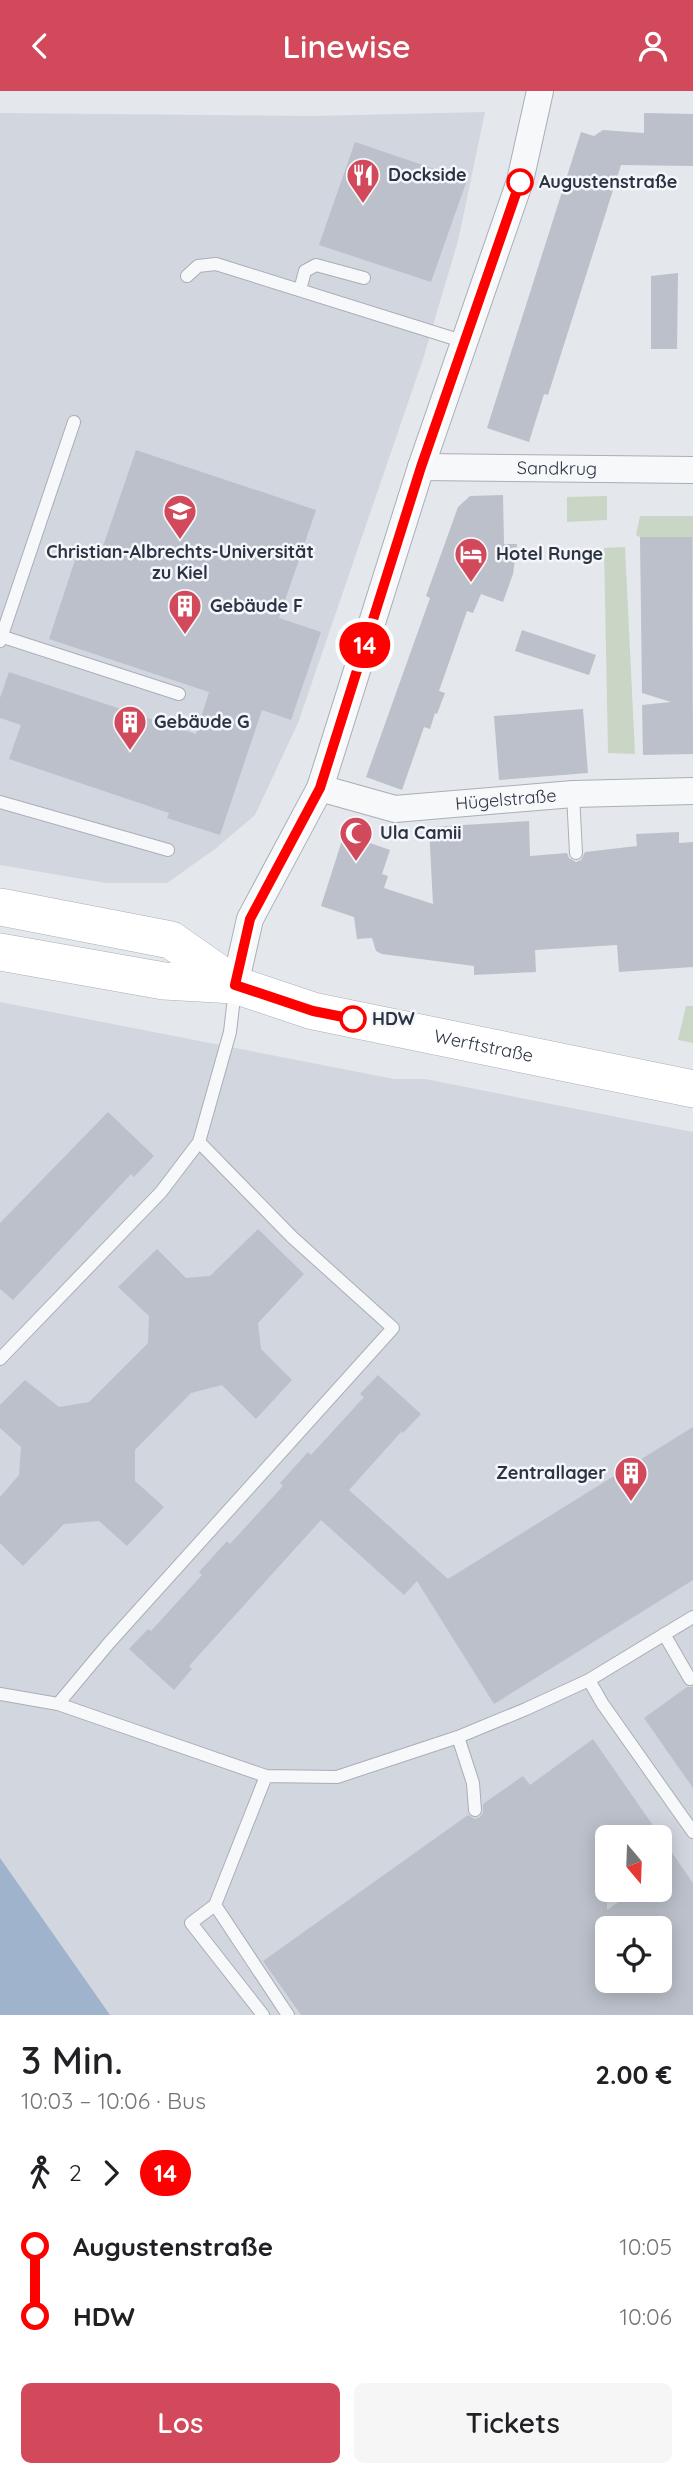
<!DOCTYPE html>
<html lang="de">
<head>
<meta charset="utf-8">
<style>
  :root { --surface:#fff; --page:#f6f6f6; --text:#202124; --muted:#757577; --accent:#d1495b }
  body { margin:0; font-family:Quicksand,sans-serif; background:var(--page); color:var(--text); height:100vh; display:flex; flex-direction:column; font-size:26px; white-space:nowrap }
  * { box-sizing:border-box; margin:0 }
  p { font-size:23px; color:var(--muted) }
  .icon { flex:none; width:38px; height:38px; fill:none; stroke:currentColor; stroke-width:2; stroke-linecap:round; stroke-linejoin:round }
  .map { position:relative; height:1924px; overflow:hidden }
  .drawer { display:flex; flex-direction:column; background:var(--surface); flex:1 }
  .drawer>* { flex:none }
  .badge { padding:0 14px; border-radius:23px; font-size:24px; line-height:46px }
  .needle { width:46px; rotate:161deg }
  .tools { position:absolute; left:595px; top:1734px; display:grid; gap:14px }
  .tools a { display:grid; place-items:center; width:77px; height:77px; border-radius:10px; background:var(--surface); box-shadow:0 4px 18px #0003; font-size:35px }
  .map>.badge { position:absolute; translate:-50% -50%; box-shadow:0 0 0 4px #fff }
  .legs { display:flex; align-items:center; gap:10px; height:77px; padding:0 21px; font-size:23px }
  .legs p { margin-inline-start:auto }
  .overview { display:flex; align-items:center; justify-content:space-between; height:119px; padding:0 21px }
  h1 { font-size:38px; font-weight:600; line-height:52px }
  .primary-button { display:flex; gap:14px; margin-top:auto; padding:14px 21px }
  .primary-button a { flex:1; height:80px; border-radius:10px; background:var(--accent); color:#fff; font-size:28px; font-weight:600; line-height:80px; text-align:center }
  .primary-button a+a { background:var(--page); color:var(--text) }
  ul { padding:0 21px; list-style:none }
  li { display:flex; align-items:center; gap:24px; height:70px; font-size:26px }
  li i { display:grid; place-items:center; width:10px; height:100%; margin:0 9px; background:currentColor }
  li i::after { content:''; width:18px; height:18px; margin:-9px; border:5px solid; border-radius:50%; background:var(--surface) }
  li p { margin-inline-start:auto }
  li:first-child i { background:linear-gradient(#0000 50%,currentColor 0) }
  li:last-child i { background:linear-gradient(currentColor 50%,#0000 0) }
  header { display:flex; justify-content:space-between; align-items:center; height:91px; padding:0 21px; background:var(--accent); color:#fff; font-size:32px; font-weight:600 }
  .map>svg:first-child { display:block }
  .built { fill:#d2d6de; fill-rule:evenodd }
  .green { fill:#c9d6c5 }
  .water { fill:#9fb4cc }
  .building { fill:#bbc0ca; fill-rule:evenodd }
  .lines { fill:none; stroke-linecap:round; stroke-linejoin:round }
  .service-casing { stroke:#a9aeb7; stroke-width:14 }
  .minor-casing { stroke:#a9aeb7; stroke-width:28 }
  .secondary-casing { stroke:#a9aeb7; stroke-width:38 }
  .service { stroke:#f7f8fa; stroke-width:12 }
  .minor { stroke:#f7f8fa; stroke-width:26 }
  .secondary { stroke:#fff; stroke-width:37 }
  .line-1-casing { stroke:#fff; stroke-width:16 }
  .line-1 { stroke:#f00; stroke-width:10 }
  .stop-1-dot { fill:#fff; stroke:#f00; stroke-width:3.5 }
  .labels { text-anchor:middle; stroke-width:5; stroke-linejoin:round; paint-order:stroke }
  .poi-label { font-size:18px; font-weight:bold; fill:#2b3445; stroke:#f4f6f9; text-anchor:start }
  .stop-label { font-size:18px; font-weight:bold; fill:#2b3445; stroke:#f4f6f9; text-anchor:start }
  .street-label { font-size:18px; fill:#2b3445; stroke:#f4f6f9 }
</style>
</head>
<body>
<header><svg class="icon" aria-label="back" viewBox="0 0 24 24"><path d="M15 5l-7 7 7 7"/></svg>Linewise<svg class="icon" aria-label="person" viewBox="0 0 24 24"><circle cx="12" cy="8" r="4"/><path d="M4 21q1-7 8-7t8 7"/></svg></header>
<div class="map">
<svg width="693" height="1924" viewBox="0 0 693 1924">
  <rect width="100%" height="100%" fill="#e4e7ec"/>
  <path class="built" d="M485 21 458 150 423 268 298 632 255 724 215 758 167 792H106L0 774V22L314 25Z
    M0 911 394 988H425L693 1041V1924H0ZM607 1746H660V1799H607ZM607 1838H660V1890H607Z"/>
  <path class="green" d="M607 405V429L567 431V406Z
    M640 425H693V543L692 446H640L636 444Z
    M625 456 635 663 608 662 604 457Z
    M686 915H693V952L678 949Z"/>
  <path class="water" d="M0 1767 110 1924H0Z"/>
  <path class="building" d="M644 22 693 23V75L621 74 548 304 544 303 529 351 487 337 581 41 594 45 603 39 644 42Z
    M355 51 467 89 431 191 319 154Z
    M678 182 677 258H651V185Z
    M136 359 316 419 279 527 321 541 291 629 262 619 220 744 167 727 169 722 9 668 21 634 0 627V607L9 581 196 643 209 601 49 548 78 460 99 467Z
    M503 404 504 453H517L513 483 503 511 481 503 473 522 467 520 439 600 445 602 437 623 435 622 430 638 424 636 402 699 366 686 430 507 426 505 458 416 470 405Z
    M640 446H692L693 663 643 664 642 614 671 611 642 602Z
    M522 539 596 564 589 584 515 560Z
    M583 618 588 682 499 689 494 625Z
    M529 730 530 765 567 762 569 767 576 771 581 769 585 761 637 755 636 743 679 741V752L693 751V876L619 881 617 854 535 859 536 881 474 884V875L382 863 376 860 372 847 357 848 354 826 321 815 344 743 390 759 382 783 388 785 384 797 433 813 429 736Z
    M108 1021 154 1065 134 1086 131 1083 13 1209 0 1198V1132Z
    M258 1138 304 1183 258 1232 261 1258 292 1289 256 1328 222 1294 191 1302 135 1359V1390L164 1416 127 1455 99 1430 64 1433 23 1475 0 1452V1406L19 1384 21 1356 0 1337V1314L25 1289 59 1316 89 1311 148 1252 149 1225 118 1196 157 1158 186 1187 210 1185Z
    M378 1284 421 1323 403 1342 402 1340 349 1399 448 1488 693 1336V1489L494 1613 417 1490 404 1504 321 1429 189 1575 192 1578 174 1599 129 1558 148 1538 151 1540 202 1484 199 1481 227 1450 230 1453 283 1395 280 1392 308 1361 311 1364 364 1306 360 1303Z
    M687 1596H693V1697L644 1627Z
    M593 1648 693 1792V1924H301L263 1870 468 1724 475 1728 480 1726 483 1722V1713L523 1685 530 1694ZM607 1746H660V1799H636L607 1819ZM607 1838H660V1890H607Z"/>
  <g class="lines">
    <defs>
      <path id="service" d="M187 185 198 175 216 173 465 251
        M300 199 305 180 316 174 364 187
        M0 545 179 603
        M0 550 74 331
        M573 703 576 762
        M0 711 168 759
        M0 1268 161 1101 199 1051 230 941 235 898
        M664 1543 690 1588
        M589 1589 602 1612 693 1741
        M0 1603 58 1613 266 1685 337 1686 458 1646 526 1618 589 1589 693 1526
        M58 1613 109 1552 393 1237 292 1146 199 1051
        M458 1646 473 1692 475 1719
        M266 1685 215 1814 288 1924
        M215 1814 191 1832 263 1924"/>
      <g id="minor">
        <path id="s1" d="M421 376 693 379"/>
        <path id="s2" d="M320 697 395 718 573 703 693 700"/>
        <path d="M235 894 250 828 320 697 421 376 520 90 540 0"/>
      </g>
      <g id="secondary">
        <path d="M0 816 171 849 235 894"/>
        <path id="s3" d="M0 861 164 890 235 894 313 920 693 998"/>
      </g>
    </defs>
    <use href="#service" class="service-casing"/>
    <use href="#minor" class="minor-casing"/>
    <use href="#secondary" class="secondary-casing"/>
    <use href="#service" class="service"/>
    <use href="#minor" class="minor"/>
    <use href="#secondary" class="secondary"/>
  </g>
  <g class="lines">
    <defs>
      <path id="line-1" d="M353 928 313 920 235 894 250 828 320 697 421 376 520 91"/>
    </defs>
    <use href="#line-1" class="line-1-casing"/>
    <use href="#line-1" class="line-1"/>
  </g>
  <defs>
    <symbol id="restaurant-pin" viewBox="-11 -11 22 30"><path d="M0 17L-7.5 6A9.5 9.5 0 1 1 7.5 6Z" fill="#d1495b" stroke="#f4f6f9"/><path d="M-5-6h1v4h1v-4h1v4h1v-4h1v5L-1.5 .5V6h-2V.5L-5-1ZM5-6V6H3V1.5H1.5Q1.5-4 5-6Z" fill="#fff"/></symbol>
    <symbol id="university-pin" viewBox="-11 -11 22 30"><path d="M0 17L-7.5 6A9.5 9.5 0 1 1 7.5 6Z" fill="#d1495b" stroke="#f4f6f9"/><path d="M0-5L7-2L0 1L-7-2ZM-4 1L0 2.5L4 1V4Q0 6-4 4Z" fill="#fff"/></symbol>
    <symbol id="hotel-pin" viewBox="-11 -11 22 30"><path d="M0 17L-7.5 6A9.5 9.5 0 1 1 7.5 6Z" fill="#d1495b" stroke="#f4f6f9"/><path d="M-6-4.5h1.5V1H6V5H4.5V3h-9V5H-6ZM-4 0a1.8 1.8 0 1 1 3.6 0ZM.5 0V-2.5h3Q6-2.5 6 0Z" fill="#fff"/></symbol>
    <symbol id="building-pin" viewBox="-11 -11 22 30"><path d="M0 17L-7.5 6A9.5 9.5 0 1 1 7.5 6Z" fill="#d1495b" stroke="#f4f6f9"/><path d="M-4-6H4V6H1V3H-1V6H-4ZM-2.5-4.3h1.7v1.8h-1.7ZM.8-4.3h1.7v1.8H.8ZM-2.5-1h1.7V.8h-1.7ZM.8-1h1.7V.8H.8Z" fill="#fff"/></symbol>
    <symbol id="mosque-pin" viewBox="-11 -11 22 30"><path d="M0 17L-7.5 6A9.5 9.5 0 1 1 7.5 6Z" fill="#d1495b" stroke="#f4f6f9"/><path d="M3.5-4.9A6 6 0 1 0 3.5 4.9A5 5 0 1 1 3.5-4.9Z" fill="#fff"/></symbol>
  </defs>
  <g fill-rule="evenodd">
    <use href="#restaurant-pin" x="344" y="65" width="38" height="52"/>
    <use href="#university-pin" x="161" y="401" width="38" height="52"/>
    <use href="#hotel-pin" x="452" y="444" width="38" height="52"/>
    <use href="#building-pin" x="166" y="496" width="38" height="52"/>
    <use href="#building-pin" x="111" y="612" width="38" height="52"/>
    <use href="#mosque-pin" x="337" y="723" width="38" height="52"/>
    <use href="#building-pin" x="612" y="1363" width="38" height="52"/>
  </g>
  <g class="stop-1-dot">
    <circle cx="520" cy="91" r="12"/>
    <circle cx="353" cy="928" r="12"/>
  </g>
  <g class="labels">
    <g class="poi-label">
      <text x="388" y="90">Dockside</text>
      <text x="180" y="467" text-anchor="middle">Christian-Albrechts-Universität<tspan x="180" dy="21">zu Kiel</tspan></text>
      <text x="496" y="469">Hotel Runge</text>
      <text x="210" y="521">Gebäude F</text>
      <text x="154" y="637">Gebäude G</text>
      <text x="380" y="748">Ula Camii</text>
      <text x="606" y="1388" text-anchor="end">Zentrallager</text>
    </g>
    <g class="stop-label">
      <text x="539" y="97">Augustenstraße</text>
      <text x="372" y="934">HDW</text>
    </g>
    <g class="street-label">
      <text dy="6" stroke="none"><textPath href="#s1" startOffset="136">Sandkrug</textPath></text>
      <text dy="6" stroke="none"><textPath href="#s2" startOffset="189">Hügelstraße</textPath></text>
      <text dy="6" stroke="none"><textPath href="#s3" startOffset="494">Werftstraße</textPath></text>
    </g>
  </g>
</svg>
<div class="tools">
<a><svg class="needle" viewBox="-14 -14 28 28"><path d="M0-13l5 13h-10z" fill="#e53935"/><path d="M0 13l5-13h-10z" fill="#757577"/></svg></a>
<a><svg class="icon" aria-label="locate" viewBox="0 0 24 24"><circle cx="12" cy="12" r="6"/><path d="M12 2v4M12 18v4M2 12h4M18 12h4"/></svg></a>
</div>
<b class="badge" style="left:365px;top:554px;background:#f00;color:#fff">14</b>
</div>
<section class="drawer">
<div class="overview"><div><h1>3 Min.</h1><p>10:03 – 10:06 · Bus</p></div><b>2.00 €</b></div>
<div class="legs"><svg class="icon" aria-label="walk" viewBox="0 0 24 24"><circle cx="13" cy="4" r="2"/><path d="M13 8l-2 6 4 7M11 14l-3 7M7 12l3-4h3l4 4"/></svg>2<svg class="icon" aria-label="forward" viewBox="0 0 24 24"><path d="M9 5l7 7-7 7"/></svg><b class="badge" style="background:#f00;color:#fff">14</b></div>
<ul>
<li><i style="color:#f00"></i><b>Augustenstraße</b><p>10:05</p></li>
<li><i style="color:#f00"></i><b>HDW</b><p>10:06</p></li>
</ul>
<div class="primary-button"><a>Los</a><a>Tickets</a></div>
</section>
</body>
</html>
